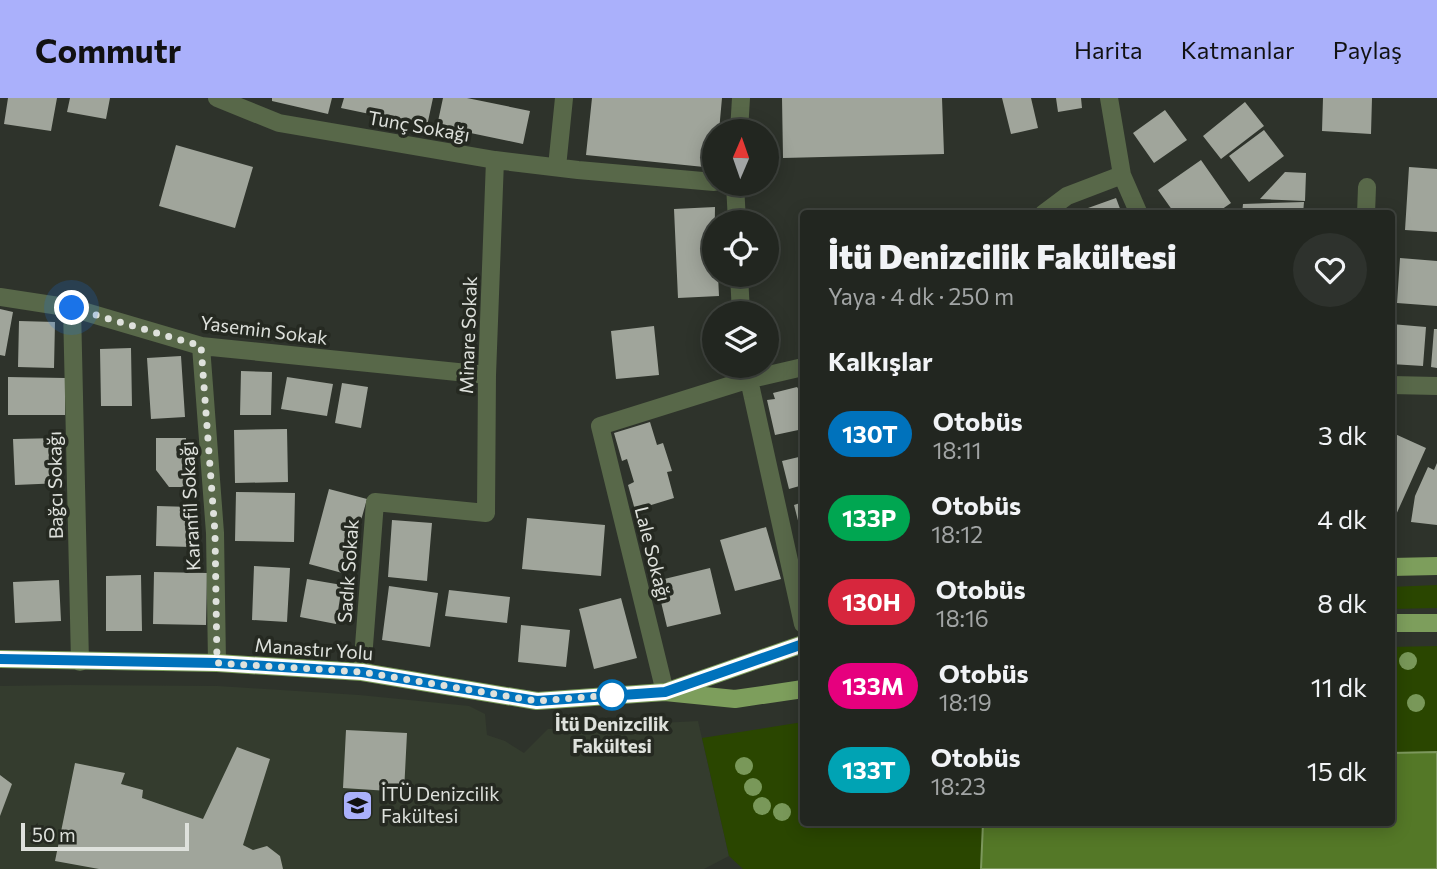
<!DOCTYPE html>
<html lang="tr">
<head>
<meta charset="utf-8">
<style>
  :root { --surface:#222620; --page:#2e322d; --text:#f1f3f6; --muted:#a2a5a5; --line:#3f433e; --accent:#aab0fb }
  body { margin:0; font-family:Commissioner,sans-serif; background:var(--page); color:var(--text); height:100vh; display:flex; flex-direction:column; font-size:26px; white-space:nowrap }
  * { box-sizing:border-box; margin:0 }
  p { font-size:23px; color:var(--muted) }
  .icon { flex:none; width:38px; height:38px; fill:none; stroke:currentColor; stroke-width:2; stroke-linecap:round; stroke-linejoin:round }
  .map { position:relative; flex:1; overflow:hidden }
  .sheet { position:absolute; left:800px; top:112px; width:595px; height:616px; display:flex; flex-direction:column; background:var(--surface); border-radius:7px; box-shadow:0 4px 18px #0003,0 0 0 2px var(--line) }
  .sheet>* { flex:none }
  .badge { padding:0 14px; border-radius:23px; font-size:24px; line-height:46px }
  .needle { width:46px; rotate:2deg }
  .tools { position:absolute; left:702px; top:21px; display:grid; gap:14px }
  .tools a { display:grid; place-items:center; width:77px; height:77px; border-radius:50%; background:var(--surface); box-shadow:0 4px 18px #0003,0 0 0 2px var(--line); font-size:35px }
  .scale { position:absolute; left:21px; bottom:18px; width:168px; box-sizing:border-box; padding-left:7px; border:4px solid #dee1dc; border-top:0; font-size:19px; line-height:24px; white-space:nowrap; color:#dee1dc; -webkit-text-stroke:5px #252921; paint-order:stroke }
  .you { position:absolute; width:35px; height:35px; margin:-18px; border:5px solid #fff; border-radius:50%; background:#1a73e8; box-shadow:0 0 0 10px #1a73e833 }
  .map>.badge { position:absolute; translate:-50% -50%; box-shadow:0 0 0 4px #fff }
  h2 { padding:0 28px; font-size:26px; line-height:63px }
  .round { display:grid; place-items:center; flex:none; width:74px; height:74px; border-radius:37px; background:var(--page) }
  .head { display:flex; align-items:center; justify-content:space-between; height:119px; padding:0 28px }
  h1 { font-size:33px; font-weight:800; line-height:52px }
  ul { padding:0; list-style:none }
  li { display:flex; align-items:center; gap:21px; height:84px; padding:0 28px }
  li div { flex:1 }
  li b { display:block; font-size:26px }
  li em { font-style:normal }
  li .badge { min-width:77px; font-weight:700; text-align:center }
  header { display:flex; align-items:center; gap:42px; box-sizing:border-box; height:98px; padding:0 35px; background:var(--accent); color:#111 }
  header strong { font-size:33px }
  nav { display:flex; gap:38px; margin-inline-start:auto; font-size:24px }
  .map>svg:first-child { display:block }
  .built { fill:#343c2e }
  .green { fill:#2a4600 }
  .water { fill:#547827; stroke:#7d985d; stroke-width:2 }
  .building { fill:#a0a59b }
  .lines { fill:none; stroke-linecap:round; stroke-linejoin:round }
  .minor { stroke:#586849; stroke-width:18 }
  .primary { stroke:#7d9e5c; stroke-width:18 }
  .tree { fill:#799859 }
  .line-casing { stroke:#fff; stroke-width:16 }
  .line { stroke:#0072bc; stroke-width:10 }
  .walk { stroke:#dee1dc; stroke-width:7; stroke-dasharray:0 12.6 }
  .stop-dot { fill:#fff; stroke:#0072bc; stroke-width:3.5 }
  .labels { text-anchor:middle; stroke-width:7; stroke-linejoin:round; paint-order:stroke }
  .street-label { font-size:19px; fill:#dee1dc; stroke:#252921 }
  .stop-label { font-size:19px; font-weight:bold; fill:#dee1dc; stroke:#252921 }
  .poi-label { font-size:19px; fill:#dee1dc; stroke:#252921; text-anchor:start }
</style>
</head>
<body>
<header>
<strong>Commutr</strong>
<nav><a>Harita</a><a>Katmanlar</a><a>Paylaş</a></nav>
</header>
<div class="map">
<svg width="1437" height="771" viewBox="0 0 1437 771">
  <rect width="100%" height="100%" fill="#2e332b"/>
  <path class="built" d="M70 587 218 588 359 597 469 608 485 616 487 637 505 643 524 655 548 631 698 623 729 758 704 771H0V588Z"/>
  <path class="green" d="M1437 487V510L1391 511V489Z
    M1437 548V654L1391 655V549Z
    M803 624V724L983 725 981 771H743L729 758 702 640Z"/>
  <path class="water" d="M1437 654V771H981L983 725 1391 724V655Z"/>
  <path class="building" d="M8 0H57L51 33 4 26Z
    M70 0H110L106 21 67 14Z
    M272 0H332L328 16 272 3Z
    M344 0H433L427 28 341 10Z
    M443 0H467L530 13 523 46 437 28Z
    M592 0H722L719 33H714V70L586 57Z
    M782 0H942L944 56 783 60Z
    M1002 0H1031L1038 30 1011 36Z
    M1056 0H1081L1082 10 1058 14Z
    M1323 0H1372L1371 36 1322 33Z
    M1245 4 1264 28 1221 61 1203 38Z
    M1165 12 1187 42 1154 65 1133 35Z
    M1264 32 1284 58 1249 84 1229 58Z
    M176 47 253 69 235 130 159 108Z
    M1201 62 1231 105 1215 116H1175L1158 92Z
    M1409 69 1437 71V134L1405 132Z
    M1285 74 1306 75 1305 103 1260 101Z
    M1116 100 1122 116H1074V115Z
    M1304 104 1303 116H1242L1243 106Z
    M715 109 714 177H718L719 198 678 200 674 111Z
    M1400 160 1437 163V208L1397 205Z
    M0 211 13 214 5 258 0 257Z
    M19 223 55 224 54 270 18 269Z
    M1391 226 1426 229 1423 268 1391 266Z
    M654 228 659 277 616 281 611 233Z
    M1434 231H1437V270L1431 269Z
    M131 250 132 308H101L100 251Z
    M181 258 185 319 151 321 147 260Z
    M241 273 272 274 271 317H240Z
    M8 279 65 280V317H8Z
    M287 279 333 286 327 318 281 311Z
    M342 285 368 289 361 330 335 325Z
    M797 289 803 298V331L775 337 767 302 775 301 773 295Z
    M650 324 657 347 663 345 672 373 667 374 674 400 635 412 628 387 634 384 627 361 622 363 614 335Z
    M287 331 288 384 235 385 234 332Z
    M1395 336 1426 350 1391 428V346Z
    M60 340 62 385 15 387 13 341Z
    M156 340H186L187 383 183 389H169L156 372Z
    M803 358V387L789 391 782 363Z
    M1437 365V427L1411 424 1415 398 1428 369 1434 372Z
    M329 391 367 401 346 476 309 466Z
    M236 394 295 395 294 444 235 443Z
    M803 404V438H802L794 407Z
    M157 408 192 409 191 449 156 448Z
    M527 420 605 427 601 478 522 471Z
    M392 422 432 425 427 483 388 479Z
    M766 429 781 481 735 493 720 442Z
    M254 468 290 470 287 524 252 522Z
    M710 470 721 516 667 529 656 483Z
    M154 474 207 475 206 527 153 526Z
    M141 477 142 533H106V478Z
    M307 481 342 487 336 526 300 519Z
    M59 482 61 523 15 525 13 484Z
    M389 488 438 495 430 549 382 542Z
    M449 492 510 499 507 525 445 518Z
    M621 500 637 560 594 571 579 511Z
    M521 527 570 532 566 569 518 564Z
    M346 632 407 635 404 694 343 690Z
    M237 649 270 661 243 747 253 752 267 748 280 758 283 771H99L55 763 75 665 125 675 121 686 143 692 142 700 203 721Z
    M0 677 12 686 0 718Z"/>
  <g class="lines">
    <path class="minor" d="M217 0 279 25 495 62 578 72 714 84
      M1109 0 1122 77 1139 116
      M739 33 741 0
      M557 69 564 0
      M735 86 737 124
      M1043 116 1067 98 1122 77
      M1366 116 1367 89
      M739 177 741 215
      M0 199 72 210 201 248 487 277
      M72 210 80 564
      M201 248 215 435 217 565
      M746 268 803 526
      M1391 287 1437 288
      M362 574 375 404 486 415 487 277 495 62
      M665 594 600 328 747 282 803 269"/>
    <path class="primary" d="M1391 469 1437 468
      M1391 525H1437
      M0 561 217 565 362 574 537 603 665 594 735 601 803 591
      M671 592 803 546"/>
  </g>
  <g class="tree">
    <circle cx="1408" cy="563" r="9"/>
    <circle cx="1416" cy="605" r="9"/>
    <circle cx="744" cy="668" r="9"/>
    <circle cx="753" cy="689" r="9"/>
    <circle cx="762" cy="708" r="9"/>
    <circle cx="782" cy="714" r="9"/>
  </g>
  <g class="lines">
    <defs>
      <path id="line" d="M0 561 217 565 362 574 537 603 665 594 803 546"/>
    </defs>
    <use href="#line" class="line-casing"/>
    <use href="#line" class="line"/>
    <path class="walk" d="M72 210 201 248 215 435 217 565 362 574 537 603 612 597"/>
  </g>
  <defs>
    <symbol id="university-square" viewBox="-11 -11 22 22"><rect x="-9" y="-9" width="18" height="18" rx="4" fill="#aab0fb" stroke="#252921"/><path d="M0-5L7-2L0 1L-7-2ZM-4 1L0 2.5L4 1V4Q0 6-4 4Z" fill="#111"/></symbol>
  </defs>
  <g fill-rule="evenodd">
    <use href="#university-square" x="340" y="690" width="35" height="35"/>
  </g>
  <circle class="stop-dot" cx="612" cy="597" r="14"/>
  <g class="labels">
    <g class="street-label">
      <text transform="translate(419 28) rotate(10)" y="7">Tunç Sokağı</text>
      <text transform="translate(264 232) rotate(7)" y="7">Yasemin Sokak</text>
      <text transform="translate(468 237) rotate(-88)" y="7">Minare Sokak</text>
      <text transform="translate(55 387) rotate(-91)" y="7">Bağcı Sokağı</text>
      <text transform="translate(190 408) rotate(-93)" y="7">Karanfil Sokağı</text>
      <text transform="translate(653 456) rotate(76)" y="7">Lale Sokağı</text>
      <text transform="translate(348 473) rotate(-86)" y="7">Sadık Sokak</text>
      <text transform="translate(314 551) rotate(4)" y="7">Manastır Yolu</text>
    </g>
    <g class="stop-label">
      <text x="612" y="633">İtü Denizcilik<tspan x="612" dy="22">Fakültesi</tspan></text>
    </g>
    <g class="poi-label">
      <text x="381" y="703">İTÜ Denizcilik<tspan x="381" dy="22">Fakültesi</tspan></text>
    </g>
  </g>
</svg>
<div class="tools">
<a><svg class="needle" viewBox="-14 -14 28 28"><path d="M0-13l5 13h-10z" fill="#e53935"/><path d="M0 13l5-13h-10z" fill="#a2a5a5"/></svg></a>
<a><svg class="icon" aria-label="locate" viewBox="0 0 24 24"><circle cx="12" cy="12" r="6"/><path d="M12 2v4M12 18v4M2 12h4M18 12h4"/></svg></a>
<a><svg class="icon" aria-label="layers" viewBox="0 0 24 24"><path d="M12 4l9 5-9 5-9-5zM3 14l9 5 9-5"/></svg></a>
</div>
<div class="scale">50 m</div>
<div class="you" style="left:72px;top:210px"></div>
<section class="sheet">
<div class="head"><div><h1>İtü Denizcilik Fakültesi</h1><p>Yaya · 4 dk · 250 m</p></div><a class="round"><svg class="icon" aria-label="heart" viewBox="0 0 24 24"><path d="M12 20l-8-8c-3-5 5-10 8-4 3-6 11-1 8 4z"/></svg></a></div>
<h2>Kalkışlar</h2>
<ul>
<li><span class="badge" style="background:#0072bc;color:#fff">130T</span><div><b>Otobüs</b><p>18:11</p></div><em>3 dk</em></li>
<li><span class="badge" style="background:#00a651;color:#fff">133P</span><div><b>Otobüs</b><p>18:12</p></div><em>4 dk</em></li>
<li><span class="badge" style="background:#d7263d;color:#fff">130H</span><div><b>Otobüs</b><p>18:16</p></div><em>8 dk</em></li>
<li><span class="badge" style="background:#e6007e;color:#fff">133M</span><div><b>Otobüs</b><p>18:19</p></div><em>11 dk</em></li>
<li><span class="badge" style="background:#00a3b4;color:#fff">133T</span><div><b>Otobüs</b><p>18:23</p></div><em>15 dk</em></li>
</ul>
</section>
</div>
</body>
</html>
